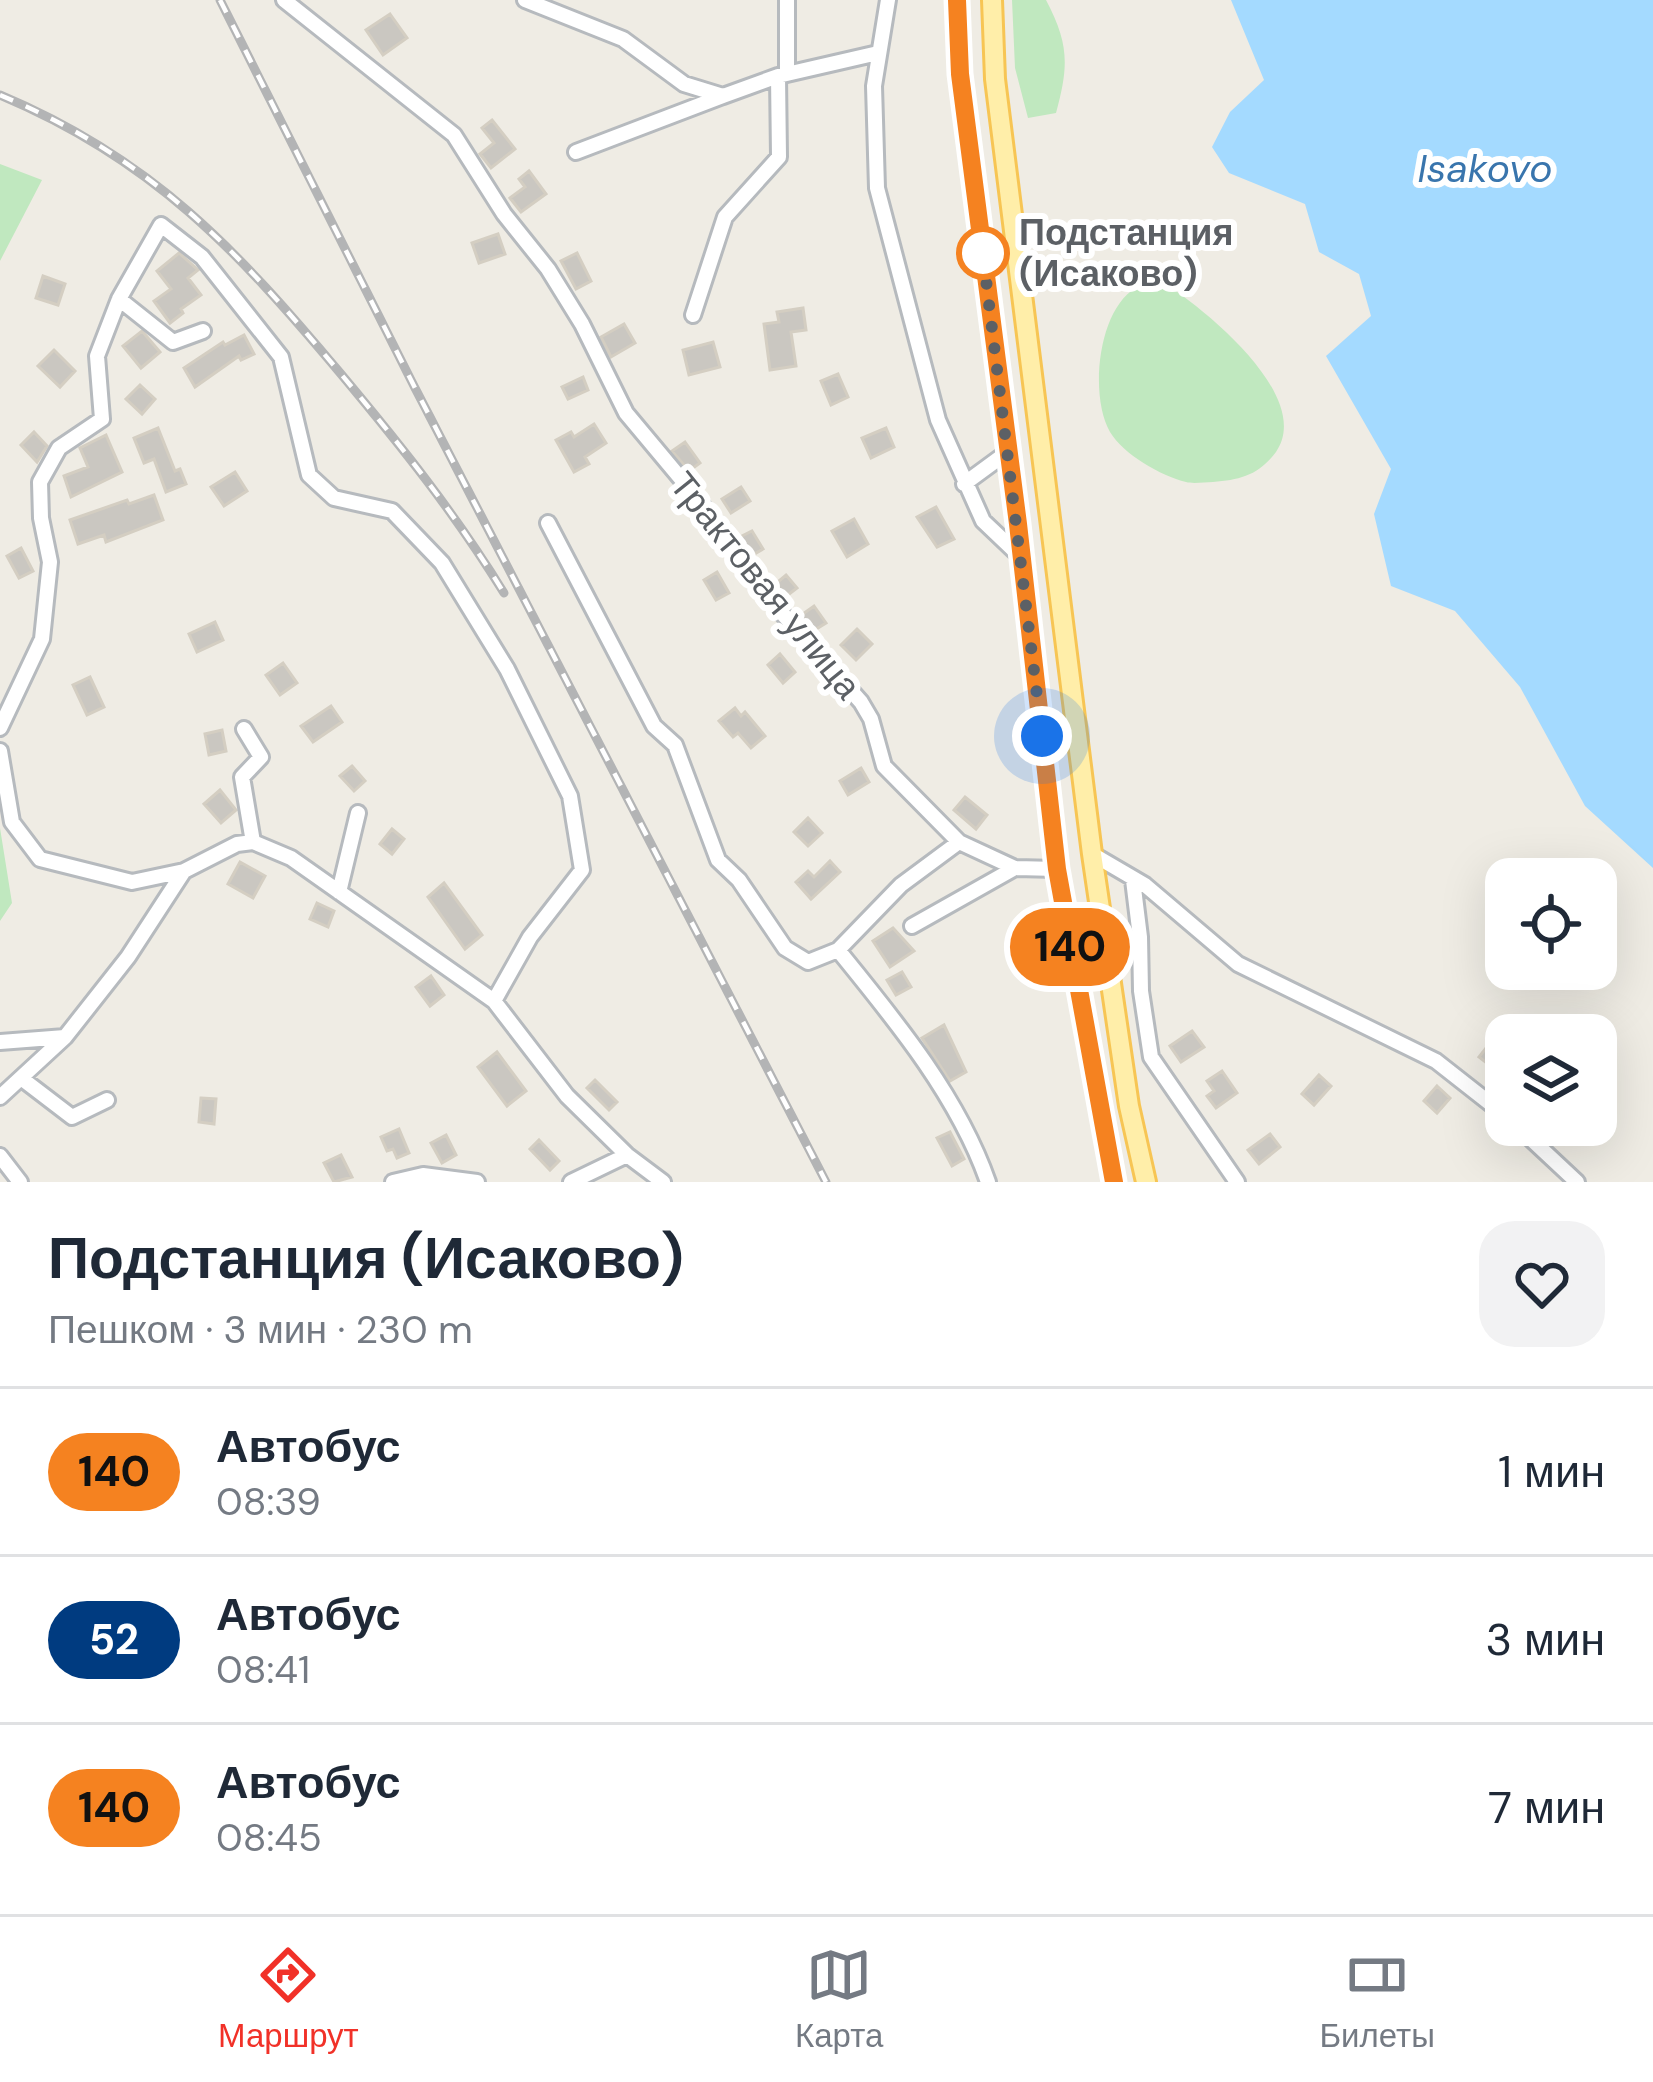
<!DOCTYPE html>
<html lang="ru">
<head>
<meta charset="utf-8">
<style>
  :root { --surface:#fff; --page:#f2f2f3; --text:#1f2937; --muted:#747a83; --line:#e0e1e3; --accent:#f13128 }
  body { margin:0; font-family:"DM Sans",sans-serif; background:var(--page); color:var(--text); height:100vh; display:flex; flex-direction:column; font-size:45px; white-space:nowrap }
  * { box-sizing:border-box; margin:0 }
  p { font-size:39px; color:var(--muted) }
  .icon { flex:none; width:66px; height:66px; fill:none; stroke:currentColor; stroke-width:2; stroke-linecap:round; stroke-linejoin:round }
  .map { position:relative; height:1182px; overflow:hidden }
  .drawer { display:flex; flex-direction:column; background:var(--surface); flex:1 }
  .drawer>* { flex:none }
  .badge { padding:0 24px; border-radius:39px; font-size:42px; line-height:78px }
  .tools { position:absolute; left:1485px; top:858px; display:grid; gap:24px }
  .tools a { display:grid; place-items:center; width:132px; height:132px; border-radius:24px; background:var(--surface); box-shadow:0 12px 48px #0002; font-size:60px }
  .you { position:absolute; width:60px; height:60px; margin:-30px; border:9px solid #fff; border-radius:50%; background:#1a73e8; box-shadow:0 0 0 18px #1a73e833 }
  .map>.badge { position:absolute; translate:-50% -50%; box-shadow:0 0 0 6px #fff }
  .round { display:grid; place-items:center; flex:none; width:126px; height:126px; border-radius:36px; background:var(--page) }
  .headline { display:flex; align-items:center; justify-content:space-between; height:204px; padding:0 48px }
  h1 { font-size:57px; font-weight:700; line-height:90px }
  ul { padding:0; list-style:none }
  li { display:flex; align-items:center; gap:36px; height:168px; padding:0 48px; border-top:3px solid var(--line) }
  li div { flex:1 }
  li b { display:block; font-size:45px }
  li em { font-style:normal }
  li .badge { min-width:132px; font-weight:700; text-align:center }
  .tabs { display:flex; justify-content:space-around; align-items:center; height:168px; border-top:3px solid var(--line); background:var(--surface); font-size:33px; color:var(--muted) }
  .tabs a { display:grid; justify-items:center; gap:6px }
  .tabs .on { color:var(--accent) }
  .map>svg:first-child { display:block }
  .green { fill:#c0e8bf }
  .water { fill:#a4daff }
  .building { fill:#cac7c1; stroke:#d4cec2; stroke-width:3 }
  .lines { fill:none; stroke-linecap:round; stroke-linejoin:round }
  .minor-casing { stroke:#b6babe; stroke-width:20 }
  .major-casing { stroke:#f7c554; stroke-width:24 }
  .minor { stroke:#fff; stroke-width:14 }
  .major { stroke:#ffeea9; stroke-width:18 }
  .rail-casing { stroke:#b3b4b5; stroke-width:9 }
  .rail { stroke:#fff; stroke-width:4.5; stroke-dasharray:14; stroke-linecap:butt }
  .line-casing { stroke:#fff; stroke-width:27 }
  .line { stroke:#f58220; stroke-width:18 }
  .walk { stroke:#5c6065; stroke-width:12; stroke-dasharray:0 21.6 }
  .stop-dot { fill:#fff; stroke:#f58220; stroke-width:6 }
  .labels { text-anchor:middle; stroke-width:12; stroke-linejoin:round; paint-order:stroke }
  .stop-label { font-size:36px; font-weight:bold; fill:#5c6065; stroke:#fff; text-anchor:start }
  .street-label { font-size:36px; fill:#5c6065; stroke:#fff }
  .water-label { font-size:39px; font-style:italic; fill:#3975ad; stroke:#fff }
</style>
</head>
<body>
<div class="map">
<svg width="1653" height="1182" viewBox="0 0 1653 1182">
  <rect width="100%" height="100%" fill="#efece4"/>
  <path class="green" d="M1012 0H1046C1069 44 1069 65 1056 113L1028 118 1015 68Z
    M0 164 42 180 0 261Z
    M1164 283C1205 309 1314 397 1276 452 1259 475 1240 480 1213 482 1205 482 1193 484 1186 482 1161 476 1123 454 1110 432 1089 396 1098 309 1136 288 1143 285 1156 284 1164 283Z
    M0 828 12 903 0 921Z"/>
  <path class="water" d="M1231 0H1653V868L1585 806 1520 687 1455 611 1391 586 1374 514 1391 469 1326 356 1371 316 1359 274 1319 252 1305 204 1229 173 1212 147 1230 112 1264 80Z"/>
  <path class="building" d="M390 14 407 38 383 55 366 30Z
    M492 120 515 149 491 168 480 154 494 143 482 128Z
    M529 171 546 194 521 212 510 198 525 187 519 179Z
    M498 234 505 254 479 263 472 243Z
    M179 253 198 270 188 278 201 295 181 309 183 313 170 323 154 301 171 289 157 271Z
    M577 253 591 281 576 289 561 261Z
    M43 276 65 284 58 305 36 298Z
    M803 308 806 330 791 332 796 366 770 370 764 324 779 322 777 312Z
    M624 324 635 343 611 357 601 337Z
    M142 331 160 352 141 368 123 346Z
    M244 335 254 354 241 360 239 356 195 387 184 368 223 342 225 345Z
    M713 342 720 367 689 375 683 350Z
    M54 350 75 371 60 387 38 366Z
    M838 374 848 397 831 405 821 381Z
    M583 377 588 390 568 399 562 387Z
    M140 385 155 399 142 414 126 399Z
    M594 424 606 443 585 457 589 464 574 472 556 440 571 432 574 437Z
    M158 428 175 471 180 469 186 484 166 492 154 459 144 463 134 438Z
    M886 428 894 447 871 458 862 438Z
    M34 432 47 446 37 462 21 445Z
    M106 435 122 472 71 497 64 476 88 467 80 448Z
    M685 442 700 463 689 471 672 451Z
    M235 472 247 491 224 506 211 487Z
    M741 487 750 501 731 513 722 499Z
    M154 495 163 520 106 542 104 535 78 544 70 520 127 500 129 504Z
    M936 507 954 539 937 547 917 517Z
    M854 519 868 544 847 557 832 531Z
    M752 531 763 549 751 556 738 538Z
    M21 548 33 571 19 578 7 556Z
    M717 572 729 593 716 600 704 580Z
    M786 575 797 588 784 598 773 586Z
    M814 606 826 623 813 631 800 616Z
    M215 622 223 640 197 652 189 634Z
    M857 629 872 644 856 660 841 645Z
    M780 654 795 672 783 683 768 665Z
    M283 663 297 683 280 695 266 675Z
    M90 677 104 707 87 715 73 685Z
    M331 706 342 722 313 742 301 726Z
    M735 708 741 716 745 712 765 736 751 748 738 733 733 737 719 721Z
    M222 730 226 751 209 755 205 734Z
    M352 766 365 781 354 791 340 776Z
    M861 768 869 782 848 795 840 781Z
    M220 790 236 810 221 823 204 804Z
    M965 797 987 815 976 829 954 810Z
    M808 818 822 833 808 846 794 832Z
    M392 829 404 839 392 854 380 844Z
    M830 861 840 872 811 899 796 882 808 871 814 877Z
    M240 862 265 876 253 898 228 884Z
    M444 883 482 935 465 949 428 897Z
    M317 903 334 911 328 927 310 919Z
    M893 928 914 951 890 967 873 941Z
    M902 972 911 987 896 995 887 980Z
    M431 976 444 995 430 1006 416 987Z
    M944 1025 966 1072 950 1081 922 1038Z
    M1192 1031 1204 1047 1181 1062 1170 1046Z
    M1493 1039 1506 1049V1078L1479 1057Z
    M497 1052 526 1091 507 1106 478 1067Z
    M1222 1071 1237 1093 1216 1108 1207 1096 1214 1091 1207 1081Z
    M1319 1075 1331 1086 1314 1105 1302 1094Z
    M595 1080 617 1102 609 1110 587 1088Z
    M1437 1086 1450 1098 1437 1113 1424 1101Z
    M201 1098 216 1099 214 1124 199 1122Z
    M1572 1125H1598L1580 1144 1566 1131Z
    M399 1129 409 1153 397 1158 393 1149 387 1151 381 1137Z
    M950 1132 964 1159 952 1166 937 1138Z
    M1270 1134 1280 1147 1259 1164 1248 1150Z
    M446 1135 456 1155 442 1163 431 1143Z
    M539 1140 559 1161 550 1170 530 1149Z
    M341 1155 352 1177 334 1182 324 1163Z"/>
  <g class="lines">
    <defs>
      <path id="minor" d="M284 0 454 135 504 214 548 269 582 324 626 413 697 498 757 585 861 702 871 719 884 766 959 842 901 885 838 950C895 1020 958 1096 988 1182
        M525 0 623 39 684 84 723 96 778 76 878 53
        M888 0 874 86 877 188 938 420 983 521 1023 559
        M787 1V74
        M576 152 723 96
        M119 299 173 342 203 331
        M693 315 725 217 779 157 778 76
        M964 484 1009 451
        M548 523 654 726 675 745 718 860 739 880 785 948 808 962 838 950
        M0 728 42 639 50 562 41 518 40 482 59 448 102 419 97 356 119 299 161 225 202 257 281 357 309 475 334 498 392 511 442 563 507 669 570 796 582 870 530 937 494 1001
        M244 729 261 757 242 777 253 842
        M0 751 12 822 40 859 132 882 184 871
        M959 842 1015 868 1057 869
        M1092 854 1145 885 1238 964 1436 1061 1506 1116
        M1133 880 1140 937 1141 991 1151 1057 1237 1182
        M339 892 358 813
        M912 926 1015 868
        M0 1042 65 1037
        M21 1078 72 1117 107 1100
        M0 1097 65 1037 128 957 184 871 237 844 253 842 291 858 494 1001 567 1096 627 1155 663 1182
        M1516 1125 1577 1182
        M0 1156 20 1182
        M393 1182 423 1175 477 1182
        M571 1182 627 1155"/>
      <path id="major" d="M957 0 960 74 1023 559 1057 869 1114 1182
        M992 0 995 79 1092 854 1129 1106 1146 1182"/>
    </defs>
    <use href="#minor" class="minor-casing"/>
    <use href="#major" class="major-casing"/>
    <use href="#minor" class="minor"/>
    <use href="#major" class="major"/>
    <defs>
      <path id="rail" d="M220 0 415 388 826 1182
        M0 95C153 159 237 250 341 374 402 447 454 512 504 593"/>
    </defs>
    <use href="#rail" class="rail-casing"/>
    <use href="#rail" class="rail"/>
  </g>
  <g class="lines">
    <defs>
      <path id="line" d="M957 0 960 74 1018 524 1057 869 1114 1182"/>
    </defs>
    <use href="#line" class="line-casing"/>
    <use href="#line" class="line"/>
    <path class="walk" d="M983 253 982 247 1042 736"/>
  </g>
  <circle class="stop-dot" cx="983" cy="253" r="24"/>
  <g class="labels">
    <g class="stop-label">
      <text x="1019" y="245">Подстанция<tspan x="1019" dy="41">(Исаково)</tspan></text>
    </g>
    <g class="street-label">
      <text transform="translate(766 585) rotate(51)" y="13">Трактовая улица</text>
    </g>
    <g class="water-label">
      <text x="1485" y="182">Isakovo</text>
    </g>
  </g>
</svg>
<div class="tools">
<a><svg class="icon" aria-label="locate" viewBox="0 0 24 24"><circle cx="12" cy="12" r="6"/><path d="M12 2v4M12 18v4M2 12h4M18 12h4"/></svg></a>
<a><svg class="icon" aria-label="layers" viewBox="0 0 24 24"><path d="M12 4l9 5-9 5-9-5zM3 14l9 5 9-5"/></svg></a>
</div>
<div class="you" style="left:1042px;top:736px"></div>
<b class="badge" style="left:1070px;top:947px;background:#f58220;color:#111">140</b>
</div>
<section class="drawer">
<div class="headline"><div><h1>Подстанция (Исаково)</h1><p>Пешком · 3 мин · 230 m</p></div><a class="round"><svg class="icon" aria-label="heart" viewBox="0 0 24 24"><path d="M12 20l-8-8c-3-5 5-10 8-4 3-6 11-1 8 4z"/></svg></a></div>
<ul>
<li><span class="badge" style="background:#f58220;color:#111">140</span><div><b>Автобус</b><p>08:39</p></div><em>1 мин</em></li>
<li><span class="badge" style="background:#003b80;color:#fff">52</span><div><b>Автобус</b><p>08:41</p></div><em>3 мин</em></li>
<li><span class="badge" style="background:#f58220;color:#111">140</span><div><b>Автобус</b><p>08:45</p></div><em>7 мин</em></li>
</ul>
</section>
<nav class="tabs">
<a class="on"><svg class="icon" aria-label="directions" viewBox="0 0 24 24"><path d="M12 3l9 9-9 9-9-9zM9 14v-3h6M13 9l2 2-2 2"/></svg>Маршрут</a>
<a><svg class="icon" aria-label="map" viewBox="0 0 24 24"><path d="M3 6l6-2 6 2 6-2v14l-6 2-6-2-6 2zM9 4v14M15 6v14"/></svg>Карта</a>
<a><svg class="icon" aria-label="tickets" viewBox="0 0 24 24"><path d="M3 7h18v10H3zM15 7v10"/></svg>Билеты</a>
</nav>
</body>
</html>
